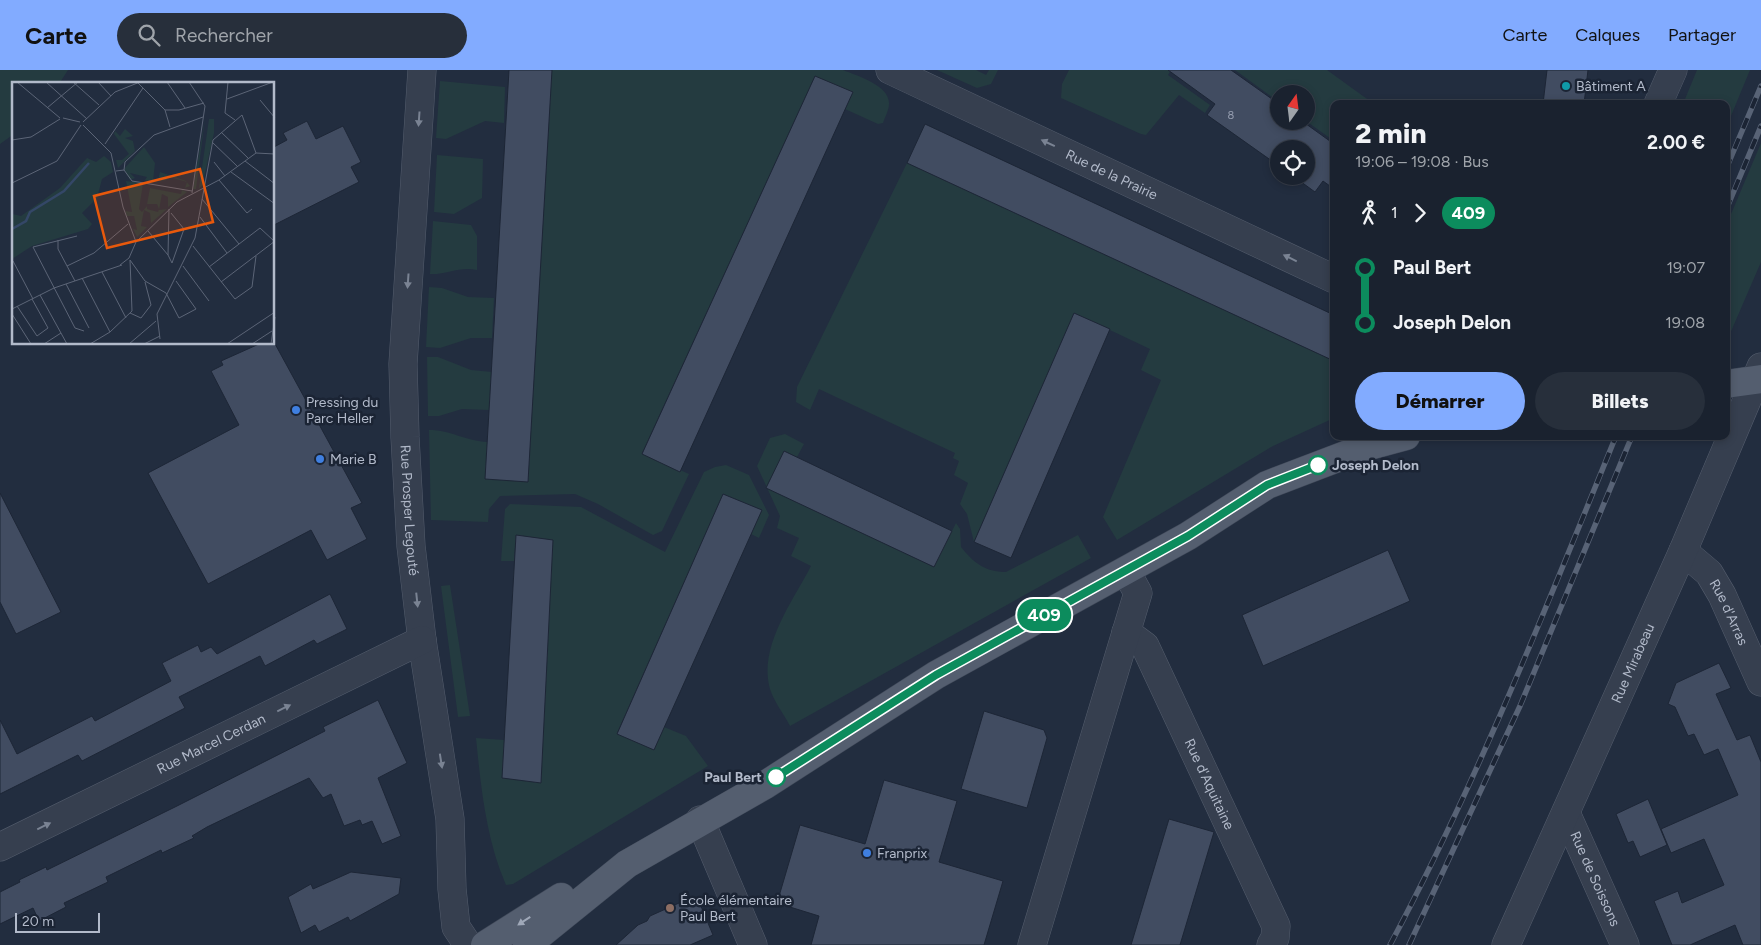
<!DOCTYPE html>
<html lang="fr">
<head>
<meta charset="utf-8">
<style>
  :root { --surface:#1a222f; --page:#272f3b; --text:#f1f3f6; --muted:#9fa4aa; --line:#383f4b; --accent:#82abff }
  body { margin:0; font-family:Figtree,sans-serif; background:var(--page); color:var(--text); height:100vh; display:flex; flex-direction:column; font-size:19px; white-space:nowrap }
  * { box-sizing:border-box; margin:0 }
  p { font-size:16px; color:var(--muted) }
  .icon { flex:none; width:28px; height:28px; fill:none; stroke:currentColor; stroke-width:2; stroke-linecap:round; stroke-linejoin:round }
  .map { position:relative; flex:1; overflow:hidden }
  .sheet { position:absolute; left:1330px; top:30px; width:400px; height:340px; display:flex; flex-direction:column; background:var(--surface); border-radius:10px; box-shadow:0 2px 8px #0003,0 0 0 1px var(--line) }
  .sheet>* { flex:none }
  .badge { padding:0 10px; border-radius:16px; font-size:18px; line-height:32px }
  .needle { width:32px; rotate:14deg }
  .controls { position:absolute; left:1270px; top:15px; display:grid; gap:10px }
  .controls a { display:grid; place-items:center; width:45px; height:45px; border-radius:50%; background:var(--surface); box-shadow:0 2px 8px #0003,0 0 0 1px var(--line); font-size:25px }
  .scale { position:absolute; left:15px; bottom:12px; width:85px; box-sizing:border-box; padding-left:5px; border:2px solid #b2baca; border-top:0; font-size:14px; line-height:18px; white-space:nowrap; color:#b2baca; -webkit-text-stroke:4px #1b2434; paint-order:stroke }
  .map>.badge { position:absolute; translate:-50% -50%; box-shadow:0 0 0 2px #fff }
  .legs { display:flex; align-items:center; gap:8px; height:55px; padding:0 25px; font-size:16px }
  .legs p { margin-inline-start:auto }
  .summary { display:flex; align-items:center; justify-content:space-between; height:85px; padding:0 25px }
  h1 { font-size:28px; font-weight:800; line-height:38px }
  .action { display:flex; gap:10px; margin-top:auto; padding:10px 25px }
  .action a { flex:1; height:58px; border-radius:30px; background:var(--accent); color:#111; font-size:20px; font-weight:800; line-height:58px; text-align:center }
  .action a+a { background:var(--page); color:var(--text) }
  ul { padding:0 25px; list-style:none }
  li { display:flex; align-items:center; gap:18px; height:55px; font-size:19px }
  li i { display:grid; place-items:center; width:8px; height:100%; margin:0 6px; background:currentColor }
  li i::after { content:''; width:12px; height:12px; margin:-6px; border:4px solid; border-radius:50%; background:var(--surface) }
  li p { margin-inline-start:auto }
  li:first-child i { background:linear-gradient(#0000 50%,currentColor 0) }
  li:last-child i { background:linear-gradient(currentColor 50%,#0000 0) }
  header { display:flex; align-items:center; gap:30px; box-sizing:border-box; height:70px; padding:0 25px; background:var(--accent); color:#111 }
  header strong { font-size:24px }
  nav { display:flex; gap:28px; margin-inline-start:auto; font-size:18px }
  .search { width:350px; height:45px; background:var(--page); display:flex; align-items:center; gap:12px; box-sizing:border-box; padding:0 18px; border-radius:28px; color:var(--muted); font-size:19px }
  .map>svg:first-child { display:block }
  .green { fill:#243b40 }
  .building { fill:#414c61; stroke:#1d2636 }
  .lines { fill:none; stroke-linecap:round; stroke-linejoin:round }
  .minor-casing { stroke:#545d6d; stroke-width:29 }
  .major-casing { stroke:#3f4858; stroke-width:29 }
  .minor { stroke:#363f4f; stroke-width:28 }
  .major { stroke:#545e6f; stroke-width:28 }
  .rail-casing { stroke:#586376; stroke-width:5.5 }
  .rail { stroke:#1b2434; stroke-width:4; stroke-dasharray:11; stroke-linecap:butt }
  .oneway { fill:#7a8393 }
  .oneway2 { fill:#9fa8b8 }
  .line-1-casing { stroke:#fff; stroke-width:11 }
  .line-1 { stroke:#0c8c5d; stroke-width:8 }
  .culture-dot { fill:#0f9aa8; stroke:#1b2434; stroke-width:2 }
  .shop-dot { fill:#3f7fe0; stroke:#1b2434; stroke-width:2 }
  .stop-1-dot { fill:#fff; stroke:#0c8c5d; stroke-width:2.5 }
  .education-dot { fill:#8d6e63; stroke:#1b2434; stroke-width:2 }
  .labels { text-anchor:middle; stroke-width:5; stroke-linejoin:round; paint-order:stroke }
  .number-label { font-size:11px; fill:#969eb0 }
  .poi-label { font-size:14px; fill:#b2baca; stroke:#1b2434; text-anchor:start }
  .street-label { font-size:14px; fill:#b2baca; stroke:#1b2434 }
  .stop-label { font-size:14px; font-weight:bold; fill:#b2baca; stroke:#1b2434; text-anchor:start }
  .inset-river { fill:none; stroke:#344767; stroke-width:2.5 }
  .inset-road { fill:none; stroke:#5c6577; stroke-width:1 }
  .view { fill:#e8590c; fill-opacity:0.15; stroke:#e8590c; stroke-width:2.5 }
  .inset-edge { fill:none; stroke:#b2baca; stroke-width:2.5 }
</style>
</head>
<body>
<header>
<strong>Carte</strong>
<div class="search"><svg class="icon" aria-label="search" viewBox="0 0 24 24"><circle cx="10" cy="10" r="6"/><path d="M15 15l6 6"/></svg>Rechercher</div>
<nav><a>Carte</a><a>Calques</a><a>Partager</a></nav>
</header>
<div class="map">
<svg width="1761" height="875" viewBox="0 0 1761 875">
  <rect width="100%" height="100%" fill="#222d3f"/>
  <path class="green" d="M0 0H68L59 14H14V64L0 74Z
    M552 0H843C857 6 890 15 889 34 889 40 885 47 883 53L878 54 845 39 852 22 815 6 642 383 689 404 662 461 653 465 598 434 575 424 500 426 489 439 488 452 431 450 429 360C451 360 465 371 488 372L528 411Z
    M937 0H976L986 5 989 0H998L991 14 977 18Z
    M1069 0H1171L1168 5 1210 35 1205 43 1179 25 1146 65 1141 64 1061 28 1062 14Z
    M1235 0H1327L1374 34H1334V71L1306 51V24H1279V32Z
    M1697 0H1750L1726 58V34H1683Z
    M440 11 505 17 504 53 485 51 446 69 436 68Z
    M1761 73V192L1726 273V156Z
    M437 85 483 89 482 128 454 144 434 142Z
    M907 93 1334 291V348L1273 376 1117 470 1103 447 1161 310 1141 300 1150 279 1074 243 974 472 967 444 960 434 968 413 954 405 959 391 953 388 955 383 819 319 810 340 796 332 797 317Z
    M433 151 471 155 477 166V200C460 196 446 205 430 204Z
    M429 217 442 218 468 227 494 228 492 268H471L440 278 426 277Z
    M427 287H438L471 300 492 302 489 340 462 339 439 346H428Z
    M785 364 804 374 797 387 784 381 767 418 934 497 956 453 960 459 961 477C974 493 985 502 1006 502L1078 465 1091 488 790 656C784 644 774 632 770 619 758 577 793 531 811 496L791 486 799 468 777 458 780 446 757 396 770 368Z
    M726 395 749 405 769 445 759 468 751 464 762 440 723 424 617 663 654 680 664 657 686 666 708 696 513 814 506 815C486 769 481 718 476 668L504 670 553 470 516 465 514 491H501L505 439 510 434 581 437 665 482 704 402 715 397Z
    M450 515 470 646 458 647 441 516Z"/>
  <path class="building" d="M509 0H552L528 412 485 409Z
    M1168 0H1231L1279 34V51H1302L1334 74V119L1323 111 1315 122 1293 106H1306V79H1279V96L1207 45 1215 34Z
    M1547 0H1588L1584 34H1543Z
    M815 6 853 22 680 402 642 384Z
    M307 51 316 69 343 56 361 92 351 97 359 112 274 155V77L287 70 283 63Z
    M925 54 1334 245V291L907 93Z
    M1074 243 1110 259 1011 488 974 472Z
    M274 272 362 433 351 438 367 469 327 490 311 460 208 514 148 403 239 355 211 301 223 295 221 291 259 274H274Z
    M784 381 952 461 934 497 766 418Z
    M0 423 61 542 16 564 0 532Z
    M723 424 762 440 654 680 617 664Z
    M516 465 553 470 541 713 502 708Z
    M1388 480 1410 531 1263 596 1242 545Z
    M330 524 347 559 317 574 314 570 265 596 260 586 179 627 185 638 82 691 78 685 0 724V650L17 684 92 646 95 651 171 611 162 593 198 575 201 582 211 577 217 584Z
    M1719 593 1731 618 1716 624 1737 670 1750 665 1761 692V875H1743L1735 855 1690 875H1672L1654 831 1678 821 1682 833 1724 815 1704 769 1671 783 1661 759 1738 725 1718 679 1704 685 1694 664 1688 666 1675 637 1668 634 1676 613Z
    M378 630 407 693 378 708 401 766 382 774 372 751 362 755 360 750 344 756 331 724 323 728 309 708 207 757 192 766 194 768 162 783 161 780 106 807 108 812 64 833 66 837 39 851 33 838 0 854V822L20 812 19 810 46 797 47 800 177 736 325 661 323 657Z
    M984 641 1044 660 1047 668 1027 738 961 719Z
    M884 710 957 731 939 792 1003 811 984 875H811L819 846 777 833 800 755 865 774Z
    M1648 729 1667 775 1640 787 1633 771 1628 773 1616 744Z
    M1169 749 1214 762 1180 875H1131Z
    M351 802 401 808 399 824 350 851 348 847 319 862 315 855 301 863 288 827 311 814 313 819Z
    M698 829 713 865 690 875H616L638 855 647 851 650 846 679 833 684 835Z"/>
  <g class="lines">
    <defs>
      <g id="minor">
        <path id="s1" d="M422 0 403 294 405 367 411 476 422 570 450 749 452 819 456 857 468 875"/>
        <path id="s2" d="M890 0 1334 209"/>
        <path d="M1658 34 1673 0"/>
        <path id="s3" d="M1683 481 1709 503 1722 525 1761 612"/>
        <path id="s4" d="M1126 562 1145 576 1276 856 1275 868 1271 875"/>
        <path id="s5" d="M1566 743 1625 875"/>
        <path d="M700 750 753 875"/>
        <path id="s6" d="M0 777 422 570"/>
        <path d="M1032 875 1138 523 1126 501"/>
        <path id="s7" d="M1506 875 1683 481 1761 297"/>
      </g>
      <path id="major" d="M1726 314 1761 309
        M485 875 561 827
        M527 875 627 794 765 715 936 605 1188 466 1267 415 1369 376 1406 366"/>
    </defs>
    <use href="#minor" class="minor-casing"/>
    <use href="#major" class="major-casing"/>
    <use href="#minor" class="minor"/>
    <use href="#major" class="major"/>
    <defs>
      <path id="rail" d="M1726 99 1761 16
        M1726 140 1761 56
        M1390 875C1477 712 1546 538 1616 366
        M1409 875 1520 636 1632 366"/>
    </defs>
    <use href="#rail" class="rail-casing"/>
    <use href="#rail" class="rail"/>
  </g>
  <defs><path id="oneway-solid" d="M-6-.8H1V-3.2L6.5 0L1 3.2V.8H-6Z" transform="scale(1.25)"/></defs>
  <g class="oneway">
    <use href="#oneway-solid" transform="translate(419 49) rotate(94)"/>
    <use href="#oneway-solid" transform="translate(1048 73) rotate(-155)"/>
    <use href="#oneway-solid" transform="translate(1290 188) rotate(-154)"/>
    <use href="#oneway-solid" transform="translate(408 211) rotate(94)"/>
    <use href="#oneway-solid" transform="translate(417 530) rotate(84)"/>
    <use href="#oneway-solid" transform="translate(284 638) rotate(-26)"/>
    <use href="#oneway-solid" transform="translate(441 691) rotate(81)"/>
    <use href="#oneway-solid" transform="translate(44 756) rotate(-26)"/>
  </g>
  <use class="oneway2" href="#oneway-solid" transform="translate(524 851) rotate(147)"/>
  <g class="lines">
    <defs>
      <path id="line-1" d="M776 707 936 605 1188 466 1267 415 1318 395"/>
    </defs>
    <use href="#line-1" class="line-1-casing"/>
    <use href="#line-1" class="line-1"/>
  </g>
  <circle class="culture-dot" cx="1566" cy="16" r="5"/>
  <g class="shop-dot">
    <circle cx="296" cy="340" r="5"/>
    <circle cx="320" cy="389" r="5"/>
    <circle cx="867" cy="783" r="5"/>
  </g>
  <g class="stop-1-dot">
    <circle cx="1318" cy="395" r="9"/>
    <circle cx="776" cy="707" r="9"/>
  </g>
  <circle class="education-dot" cx="670" cy="838" r="5"/>
  <g class="labels">
    <g class="number-label">
      <text x="1231" y="49">8</text>
    </g>
    <g class="poi-label">
      <text x="1576" y="21">Bâtiment A</text>
      <text x="306" y="337">Pressing du<tspan x="306" dy="16">Parc Heller</tspan></text>
      <text x="330" y="394">Marie B</text>
      <text x="877" y="788">Franprix</text>
      <text x="680" y="835">École élémentaire<tspan x="680" dy="16">Paul Bert</tspan></text>
    </g>
    <g class="street-label">
      <text dy="5" stroke="none"><textPath href="#s2" startOffset="245">Rue de la Prairie</textPath></text>
      <text dy="5" stroke="none"><textPath href="#s1" startOffset="441">Rue Prosper Legouté</textPath></text>
      <text dy="5" stroke="none"><textPath href="#s3" startOffset="78">Rue d'Arras</textPath></text>
      <text dy="5" stroke="none"><textPath href="#s7" startOffset="309">Rue Mirabeau</textPath></text>
      <text dy="5" stroke="none"><textPath href="#s6" startOffset="235">Rue Marcel Cerdan</textPath></text>
      <text dy="5" stroke="none"><textPath href="#s4" startOffset="176">Rue d'Aquitaine</textPath></text>
      <text dy="5" stroke="none"><textPath href="#s5" startOffset="72">Rue de Soissons</textPath></text>
    </g>
    <g class="stop-label">
      <text x="1332" y="400">Joseph Delon</text>
      <text x="762" y="712" text-anchor="end">Paul Bert</text>
    </g>
  </g>
  <g transform="translate(12 12)">
    <rect width="262" height="262" fill="#222d3f"/>
    <path d="M193 36 184 107H181ZM197 37H202V51L190 104 187 106ZM113 47 121 54 113 56 121 59 123 69 106 86 104 78H110L117 72 102 52 103 49 108 54ZM132 65 143 81 141 100 133 98 135 95 118 91 123 96 118 98 112 87ZM92 74 99 80 101 90 90 97 85 116 70 131 80 142 76 147 20 164 0 177V132L9 134 48 106 75 76 84 80ZM148 90 174 99 178 104 173 106 175 100 154 94 155 98 146 99ZM114 99 131 101 136 103 131 102 127 127 130 130 135 124V127L146 130 147 127 145 122H135L138 106 169 112 170 108 175 110 156 125V115L150 112 147 128 155 127 139 141 138 131 132 128 129 144 135 145 125 155 121 147 125 148 122 134H115L113 129 120 130Z" fill="#243b40"/>
    <path class="inset-river" d="M0 147 14 139 18 130 52 109 77 81"/>
    <path class="inset-road" d="M5 0 48 36M34 0 75 37M61 0 87 23M86 0 99 14M155 0 173 26M177 0 193 24 180 111M216 0 213 31 223 38M126 1 153 28 158 45M215 17 261 0M248 18 263 36M35 26 66 0M153 28H167L192 21M51 36 68 40M71 40 103 10 128 0M71 43 99 71 111 125 124 160M209 50 236 76M0 58 19 55 48 37M200 60 225 84M93 62 131 6M233 79 263 102M202 80 213 94M112 88 120 99 180 109M104 89 112 88 113 80 142 53 191 35M219 90 263 122M207 98 235 131 240 127M0 101 45 79 69 43M190 117 227 162M188 135 215 171M136 149 156 173 157 127M65 154 21 165 63 246 72 249M46 158V167L63 199M181 164 223 217 240 205 244 174M156 173 160 181 172 147 159 131M118 178 133 199 154 211 167 236 184 227 164 199M1 179 21 217M108 183 117 176 124 160 165 120 207 98 244 71 263 72M55 184 82 171 116 142M171 184 197 219M197 185 248 146 262 159M90 190 114 236M70 196 98 250M209 200 263 159M54 202 77 246M28 213 55 262M5 224 25 254 36 246 20 217M0 227 42 206 110 183M118 231 129 236 139 223 133 200M0 232 19 262M148 257 145 232 183 156 201 58 230 33 244 71M32 262 49 251M78 262 98 250 120 229 118 178M117 262 144 239M132 262 148 254M215 262 263 230M240 262 260 249M259 262 263 235"/>
    <path class="view" d="M188 87 201 140 95 166 82 114Z"/>
    <rect width="262" height="262" class="inset-edge"/>
  </g>
</svg>
<div class="controls">
<a><svg class="needle" viewBox="-14 -14 28 28"><path d="M0-13l5 13h-10z" fill="#e53935"/><path d="M0 13l5-13h-10z" fill="#9fa4aa"/></svg></a>
<a><svg class="icon" aria-label="locate" viewBox="0 0 24 24"><circle cx="12" cy="12" r="6"/><path d="M12 2v4M12 18v4M2 12h4M18 12h4"/></svg></a>
</div>
<div class="scale">20 m</div>
<b class="badge" style="left:1044px;top:545px;background:#0c8c5d;color:#fff">409</b>
<section class="sheet">
<div class="summary"><div><h1>2 min</h1><p>19:06 – 19:08 · Bus</p></div><b>2.00 €</b></div>
<div class="legs"><svg class="icon" aria-label="walk" viewBox="0 0 24 24"><circle cx="13" cy="4" r="2"/><path d="M13 8l-2 6 4 7M11 14l-3 7M7 12l3-4h3l4 4"/></svg>1<svg class="icon" aria-label="forward" viewBox="0 0 24 24"><path d="M9 5l7 7-7 7"/></svg><b class="badge" style="background:#0c8c5d;color:#fff">409</b></div>
<ul>
<li><i style="color:#0c8c5d"></i><b>Paul Bert</b><p>19:07</p></li>
<li><i style="color:#0c8c5d"></i><b>Joseph Delon</b><p>19:08</p></li>
</ul>
<div class="action"><a>Démarrer</a><a>Billets</a></div>
</section>
</div>
</body>
</html>
